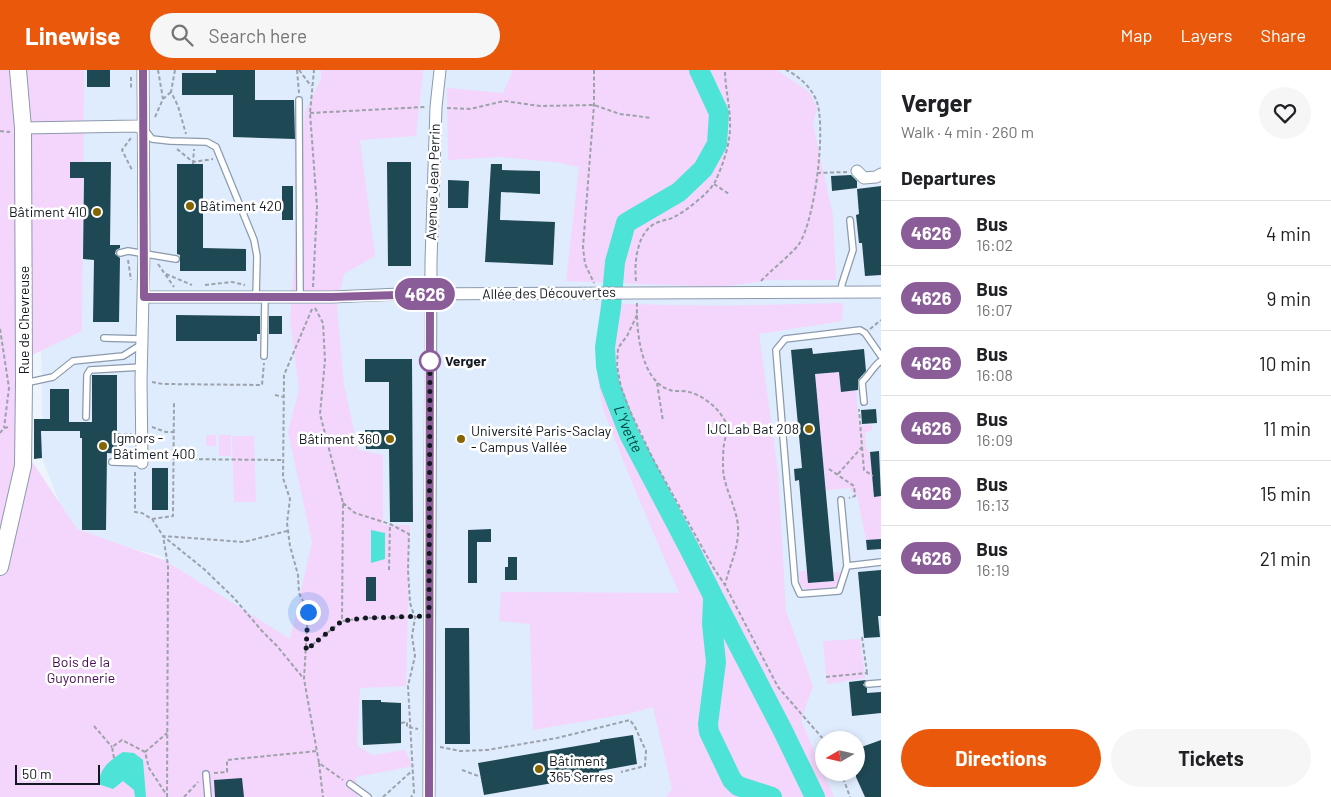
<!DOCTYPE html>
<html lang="en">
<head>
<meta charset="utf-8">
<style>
  :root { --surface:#fff; --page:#f6f6f6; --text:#202124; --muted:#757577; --line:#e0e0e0; --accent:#ea580c }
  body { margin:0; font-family:Barlow,sans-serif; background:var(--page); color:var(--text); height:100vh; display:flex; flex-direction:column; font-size:19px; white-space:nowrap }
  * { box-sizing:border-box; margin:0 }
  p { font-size:16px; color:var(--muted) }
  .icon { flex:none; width:28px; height:28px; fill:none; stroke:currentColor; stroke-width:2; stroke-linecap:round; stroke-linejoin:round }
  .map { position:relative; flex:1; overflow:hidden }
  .details { display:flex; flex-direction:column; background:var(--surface); width:450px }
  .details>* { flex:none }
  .badge { padding:0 10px; border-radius:16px; font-size:18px; line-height:32px }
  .needle { width:32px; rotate:261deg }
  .controls { position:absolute; left:815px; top:661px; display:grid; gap:10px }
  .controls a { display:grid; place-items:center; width:50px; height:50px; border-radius:50%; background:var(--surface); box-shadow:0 2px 8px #0003; font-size:25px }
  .scale { position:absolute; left:15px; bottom:12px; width:85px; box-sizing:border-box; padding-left:5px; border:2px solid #131920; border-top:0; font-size:14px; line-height:18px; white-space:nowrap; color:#131920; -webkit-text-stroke:4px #fff; paint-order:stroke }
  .you { position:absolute; width:25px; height:25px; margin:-12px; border:4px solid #fff; border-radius:50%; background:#1a73e8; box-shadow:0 0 0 8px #1a73e833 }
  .map>.badge { position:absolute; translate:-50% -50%; box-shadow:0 0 0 2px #fff }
  h2 { padding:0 20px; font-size:19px; line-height:45px }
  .round { display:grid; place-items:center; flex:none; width:52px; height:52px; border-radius:26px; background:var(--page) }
  .overview { display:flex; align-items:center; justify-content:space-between; height:85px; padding:0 20px }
  h1 { font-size:24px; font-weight:700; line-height:38px }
  .action { display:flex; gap:10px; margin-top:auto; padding:10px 20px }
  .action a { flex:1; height:58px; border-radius:30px; background:var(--accent); color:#fff; font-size:20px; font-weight:700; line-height:58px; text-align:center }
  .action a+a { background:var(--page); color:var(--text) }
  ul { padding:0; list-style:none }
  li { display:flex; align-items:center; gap:15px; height:65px; padding:0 20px; border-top:1px solid var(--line) }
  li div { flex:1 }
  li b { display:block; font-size:19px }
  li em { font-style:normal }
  li .badge { min-width:55px; font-weight:700; text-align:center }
  header { display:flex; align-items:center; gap:30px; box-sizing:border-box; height:70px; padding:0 25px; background:var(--accent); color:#fff }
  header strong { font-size:24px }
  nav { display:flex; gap:28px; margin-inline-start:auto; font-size:18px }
  .search { width:350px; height:45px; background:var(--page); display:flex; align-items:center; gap:12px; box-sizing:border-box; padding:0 18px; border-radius:28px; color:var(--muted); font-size:19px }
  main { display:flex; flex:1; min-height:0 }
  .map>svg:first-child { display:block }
  .built { fill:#dfecfd; fill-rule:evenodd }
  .green { fill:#f4d5fb }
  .water { fill:#4de3d6 }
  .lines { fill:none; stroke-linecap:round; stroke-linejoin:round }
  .river { stroke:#4de3d6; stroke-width:20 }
  .building { fill:#1e4854 }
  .lane-casing { stroke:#8b9aad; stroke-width:8 }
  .street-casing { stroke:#8b9aad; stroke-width:13 }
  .secondary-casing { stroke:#8b9aad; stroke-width:18 }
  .path { stroke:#9ca2aa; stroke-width:2; stroke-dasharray:4 2.5; stroke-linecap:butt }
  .lane { stroke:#fff; stroke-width:5.5 }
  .street { stroke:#fff; stroke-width:11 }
  .secondary { stroke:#fff; stroke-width:16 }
  .line-casing { stroke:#fff; stroke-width:11 }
  .line { stroke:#8a5d99; stroke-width:8 }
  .walk { stroke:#131920; stroke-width:5; stroke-dasharray:0 9 }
  .poi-dot { fill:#856500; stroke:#fff; stroke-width:2 }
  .stop-dot { fill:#fff; stroke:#8a5d99; stroke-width:2.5 }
  .labels { text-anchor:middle; stroke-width:5; stroke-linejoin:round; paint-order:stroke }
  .street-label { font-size:14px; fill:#131920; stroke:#fff }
  .poi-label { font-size:14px; fill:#131920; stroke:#fff; text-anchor:start }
  .stop-label { font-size:14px; font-weight:bold; fill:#131920; stroke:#fff; text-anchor:start }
  .park-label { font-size:14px; fill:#450b51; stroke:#fff }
  .water-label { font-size:15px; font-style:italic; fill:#004641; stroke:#fff }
</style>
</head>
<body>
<header>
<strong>Linewise</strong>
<div class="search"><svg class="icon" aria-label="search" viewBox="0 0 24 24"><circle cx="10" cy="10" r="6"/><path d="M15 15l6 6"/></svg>Search here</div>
<nav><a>Map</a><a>Layers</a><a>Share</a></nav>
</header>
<main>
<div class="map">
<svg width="881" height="727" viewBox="0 0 881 727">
  <rect width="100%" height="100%" fill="#edf4fc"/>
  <path class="built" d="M31 0H881V727H163L164 487 71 462 42 388V309ZM824 670H856V702H824Z"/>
  <path class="green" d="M0 0H84L82 261 16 293 23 378 77 459 164 490 290 569 312 472 288 362 299 319 290 251 305 42 321 9V0H423L416 66 360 70 375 186 344 204 337 237 344 314 358 380 383 385V455H410L406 616 360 618 357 676 373 685 405 680 413 696 356 707 358 727H0Z
    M513 0H777L809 22 817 38 813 54 833 146 836 210H769L721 217 566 211 579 97 555 92 499 87 448 90 447 18 503 23Z
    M600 232C681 238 762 235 843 233L842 251 759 264 778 402 786 541 813 616 801 650 834 727H666L672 719 653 637 632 643 533 660 530 554 499 551 501 522 679 523 628 403 603 339 597 306Z
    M839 302 841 322 856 320 859 355H872V360L865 363 866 378 870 382 875 426H881V469L866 470 857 426 849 418 826 420 815 304Z
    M206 365H216V376H206Z
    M219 365H231V386H219Z
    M232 366H254L256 432H234Z
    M799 501H807L809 513 834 511V502H839L841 510 836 517 807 520 800 515Z
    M860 569 865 608 827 614 823 571Z"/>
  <path class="water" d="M371 460 385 463V489L371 493Z
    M123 682 134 683 143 690 146 727H135L134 720 123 711 113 719 98 714C101 697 109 691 123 682Z"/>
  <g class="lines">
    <g class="river">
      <path id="s1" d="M699 0 719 43 717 74 703 99 679 122 626 153 615 192 611 237 605 277 606 296 610 315 629 364 690 480 714 528 782 659 815 727"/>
      <path d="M713 530 712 554 716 592 708 654 709 662 732 710 738 716 772 727"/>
    </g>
  </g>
  <path class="building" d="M87 0H110V17H87Z
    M216 0H255V30H294L295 69 233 67V25H182V3H216Z
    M70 92H111L110 175H120V178L116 180 115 184 120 188 119 252H93L94 190 83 189 84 108H70Z
    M387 92H411V196H388Z
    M177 94H203V178L246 179V201H180V185L177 184Z
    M491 94H502V100L540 101V124L501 122 500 150 555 152 553 195 485 192Z
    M851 105 857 111V118L832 121 831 106Z
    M448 110 469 111 468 138H448Z
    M282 116H293V150H282Z
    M881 116V205L865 206 862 173H859L856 145 859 144 857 119Z
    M176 245 260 246V264H257V271H176Z
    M269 246H282V264H269Z
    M812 278 813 284 864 279 866 301 858 310V320L841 322 839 302 815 304 834 511 808 513 799 410 795 411 794 399 802 398 791 280Z
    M365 289H412L413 452H390L389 379H366L365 360H389V312H365Z
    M92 305H117V369H123V384L107 383 106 460H82V368H80V361H41L42 388 34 389V349H50V319H69V352H92Z
    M876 339 877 353 862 354 861 340Z
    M879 381 881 426 874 427 870 382Z
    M152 398H168V440H152Z
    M491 459V472H477V513H468V460Z
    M881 469V479L867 480 866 470Z
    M508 487H517V510H505V497H508Z
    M881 500V546H878L880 567 864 568 858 502Z
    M366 507H376V531H366Z
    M445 558H469L470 674H445Z
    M866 610 863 615 867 618V623L881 622V643L852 646 849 612Z
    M362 630H381V632L401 633V673L363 675Z
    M633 665 637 694 599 701V705L484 725 478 693 600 672V670Z
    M881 670V727H865L856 707V679Z
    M242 708 244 727H215L214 710Z"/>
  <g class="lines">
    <defs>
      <path id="lane" d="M299 30 300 227
        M145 60 152 69 170 71 207 72 216 77 254 170 257 186 256 227
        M120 183 128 181 176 189
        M841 222 842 214 853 180 850 150
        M104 268 142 269
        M264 286 265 227
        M881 286 865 263 860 260 785 269 776 280 795 513 800 524 839 521 847 496 881 492
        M25 313 53 307 73 291 123 286 142 274
        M864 332 862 312C869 306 874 295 881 291
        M86 347 87 305 90 300 142 297
        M112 392 142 393
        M841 430 847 496
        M868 614 881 613
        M206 704 208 727
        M350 714 368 727"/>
      <path id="street" d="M23 58 137 56 143 59
        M857 101 864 108 876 107 881 104
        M144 227H332L400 224 881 222
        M142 393 141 311 144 183 143 0
        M429 727 431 191 436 37 440 0"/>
      <path id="secondary" d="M0 497 23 396 24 313 23 58 18 0"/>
    </defs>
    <use href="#lane" class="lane-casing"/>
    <use href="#street" class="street-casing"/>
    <use href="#secondary" class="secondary-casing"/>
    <path class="path" d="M158 0 163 29
      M175 0 171 22 178 36 186 64
      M297 0 299 23
      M299 0 311 16
      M594 0V35L583 177 585 194 594 213
      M131 7V20
      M447 38 470 39 504 31 540 36 594 35 620 44 652 48
      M310 43 425 37
      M155 47 163 29 171 22
      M0 61 10 62
      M131 68 122 80 132 100
      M177 79 193 92 213 89
      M193 94 194 79
      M817 103 847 102
      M714 114 729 124
      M128 190 131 210
      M158 194 174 217
      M166 204 192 215
      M636 211C634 192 637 162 656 153 662 150 669 150 674 147 686 141 709 123 715 112 723 95 731 72 730 53 730 35 725 18 725 0
      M761 211C771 200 791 185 799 174 815 150 826 60 817 32 812 18 799 6 786 0
      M205 215 232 212 245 215
      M313 217 317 137 310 43 314 0
      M637 233C636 258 640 311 670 320 675 322 683 320 689 322 701 325 715 335 722 346 730 357 726 363 724 374 723 381 723 390 723 397 723 419 740 441 738 464 737 482 729 497 725 515
      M315 238 323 253 325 290 320 344 343 433 342 551
      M312 239 284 305 283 408 290 429 287 453 290 476 298 505 299 523 308 541 304 609 319 693 343 710
      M637 245 627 266 618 278 617 296 621 317 630 341 653 389 713 497 725 515 778 617 824 670
      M0 259 9 318 4 358
      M870 259 881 250
      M152 312 163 314 262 315 264 293
      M657 313 663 351
      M275 325 284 327
      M152 357 166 362H173
      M0 363 4 358 10 357
      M117 364H132
      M862 377 864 400 873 406
      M173 389 283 390
      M829 399 854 416 855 426 849 428
      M135 402V442L142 443 152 449 163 466 204 499 234 528 262 561 277 576 304 609
      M838 404 862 377 859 339
      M343 433 355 443 390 454 409 464 408 500 410 533 415 548 412 566 415 586 408 616 414 723 411 727
      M152 449 173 446 174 331
      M389 500 390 454
      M862 567 867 603
      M307 579 342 551 365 548 419 547
      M826 607 867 603V607
      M401 653 407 652V657L418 659
      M94 656 112 677
      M440 677 460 681 487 680 557 668 630 650 635 657 646 681 645 696 621 702
      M145 682 167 663
      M114 688 112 677 122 670 145 682 149 698 166 724
      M319 693 323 727
      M462 700 481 707
      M841 702 850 727
      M214 703 227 702V690L317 681
      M167 727 168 495 163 466 244 472 287 461
      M184 727 198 712
      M383 727 413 700"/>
    <use href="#lane" class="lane"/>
    <use href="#street" class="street"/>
    <use href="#secondary" class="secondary"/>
  </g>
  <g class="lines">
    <defs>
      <path id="line" d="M143 0 144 227H332L430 224 429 727"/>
    </defs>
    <use href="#line" class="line-casing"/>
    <use href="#line" class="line"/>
    <path class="walk" d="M308 542 306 580 342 551 365 548 429 546 430 285V291"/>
  </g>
  <g class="poi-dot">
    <circle cx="190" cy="136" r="5"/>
    <circle cx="97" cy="142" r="5"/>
    <circle cx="809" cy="359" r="5"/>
    <circle cx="390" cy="369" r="5"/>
    <circle cx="461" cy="369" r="5"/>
    <circle cx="103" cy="376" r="5"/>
    <circle cx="539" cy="699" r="5"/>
  </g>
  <circle class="stop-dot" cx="430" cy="291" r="10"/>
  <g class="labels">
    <g class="street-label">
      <text transform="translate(433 112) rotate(-88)" y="5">Avenue Jean Perrin</text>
      <text transform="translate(549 223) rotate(-1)" y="5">Allée des Découvertes</text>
      <text transform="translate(24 250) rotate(-90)" y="5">Rue de Chevreuse</text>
    </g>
    <g class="poi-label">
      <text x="200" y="141">Bâtiment 420</text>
      <text x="87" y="147" text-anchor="end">Bâtiment 410</text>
      <text x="799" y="364" text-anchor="end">IJCLab Bat 208</text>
      <text x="471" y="366">Université Paris-Saclay<tspan x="471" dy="16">- Campus Vallée</tspan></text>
      <text x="113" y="373">Igmors -<tspan x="113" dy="16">Bâtiment 400</tspan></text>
      <text x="380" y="374" text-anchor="end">Bâtiment 360</text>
      <text x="549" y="696">Bâtiment<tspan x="549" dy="16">365 Serres</tspan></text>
    </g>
    <g class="stop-label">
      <text x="445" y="296">Verger</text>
    </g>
    <g class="park-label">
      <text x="81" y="597">Bois de la<tspan x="81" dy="16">Guyonnerie</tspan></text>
    </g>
    <g class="water-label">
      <text dy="5" stroke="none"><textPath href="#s1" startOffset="414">L'Yvette</textPath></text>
    </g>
  </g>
</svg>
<div class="controls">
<a><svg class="needle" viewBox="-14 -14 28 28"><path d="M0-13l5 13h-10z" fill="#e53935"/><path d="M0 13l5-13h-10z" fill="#757577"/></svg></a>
</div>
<div class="scale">50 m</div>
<div class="you" style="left:308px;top:542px"></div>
<b class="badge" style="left:425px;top:224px;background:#8a5d99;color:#fff">4626</b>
</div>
<section class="details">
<div class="overview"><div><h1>Verger</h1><p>Walk · 4 min · 260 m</p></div><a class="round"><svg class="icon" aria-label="heart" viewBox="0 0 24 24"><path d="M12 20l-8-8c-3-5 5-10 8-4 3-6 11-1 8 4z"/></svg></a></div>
<h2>Departures</h2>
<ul>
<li><span class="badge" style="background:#8a5d99;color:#fff">4626</span><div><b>Bus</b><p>16:02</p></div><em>4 min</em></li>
<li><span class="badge" style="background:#8a5d99;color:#fff">4626</span><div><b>Bus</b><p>16:07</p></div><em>9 min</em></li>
<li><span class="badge" style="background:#8a5d99;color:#fff">4626</span><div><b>Bus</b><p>16:08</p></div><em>10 min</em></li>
<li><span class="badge" style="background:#8a5d99;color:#fff">4626</span><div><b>Bus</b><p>16:09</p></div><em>11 min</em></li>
<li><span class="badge" style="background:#8a5d99;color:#fff">4626</span><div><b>Bus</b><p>16:13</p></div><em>15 min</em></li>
<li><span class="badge" style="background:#8a5d99;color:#fff">4626</span><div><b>Bus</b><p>16:19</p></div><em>21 min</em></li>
</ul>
<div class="action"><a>Directions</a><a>Tickets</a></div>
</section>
</main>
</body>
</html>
